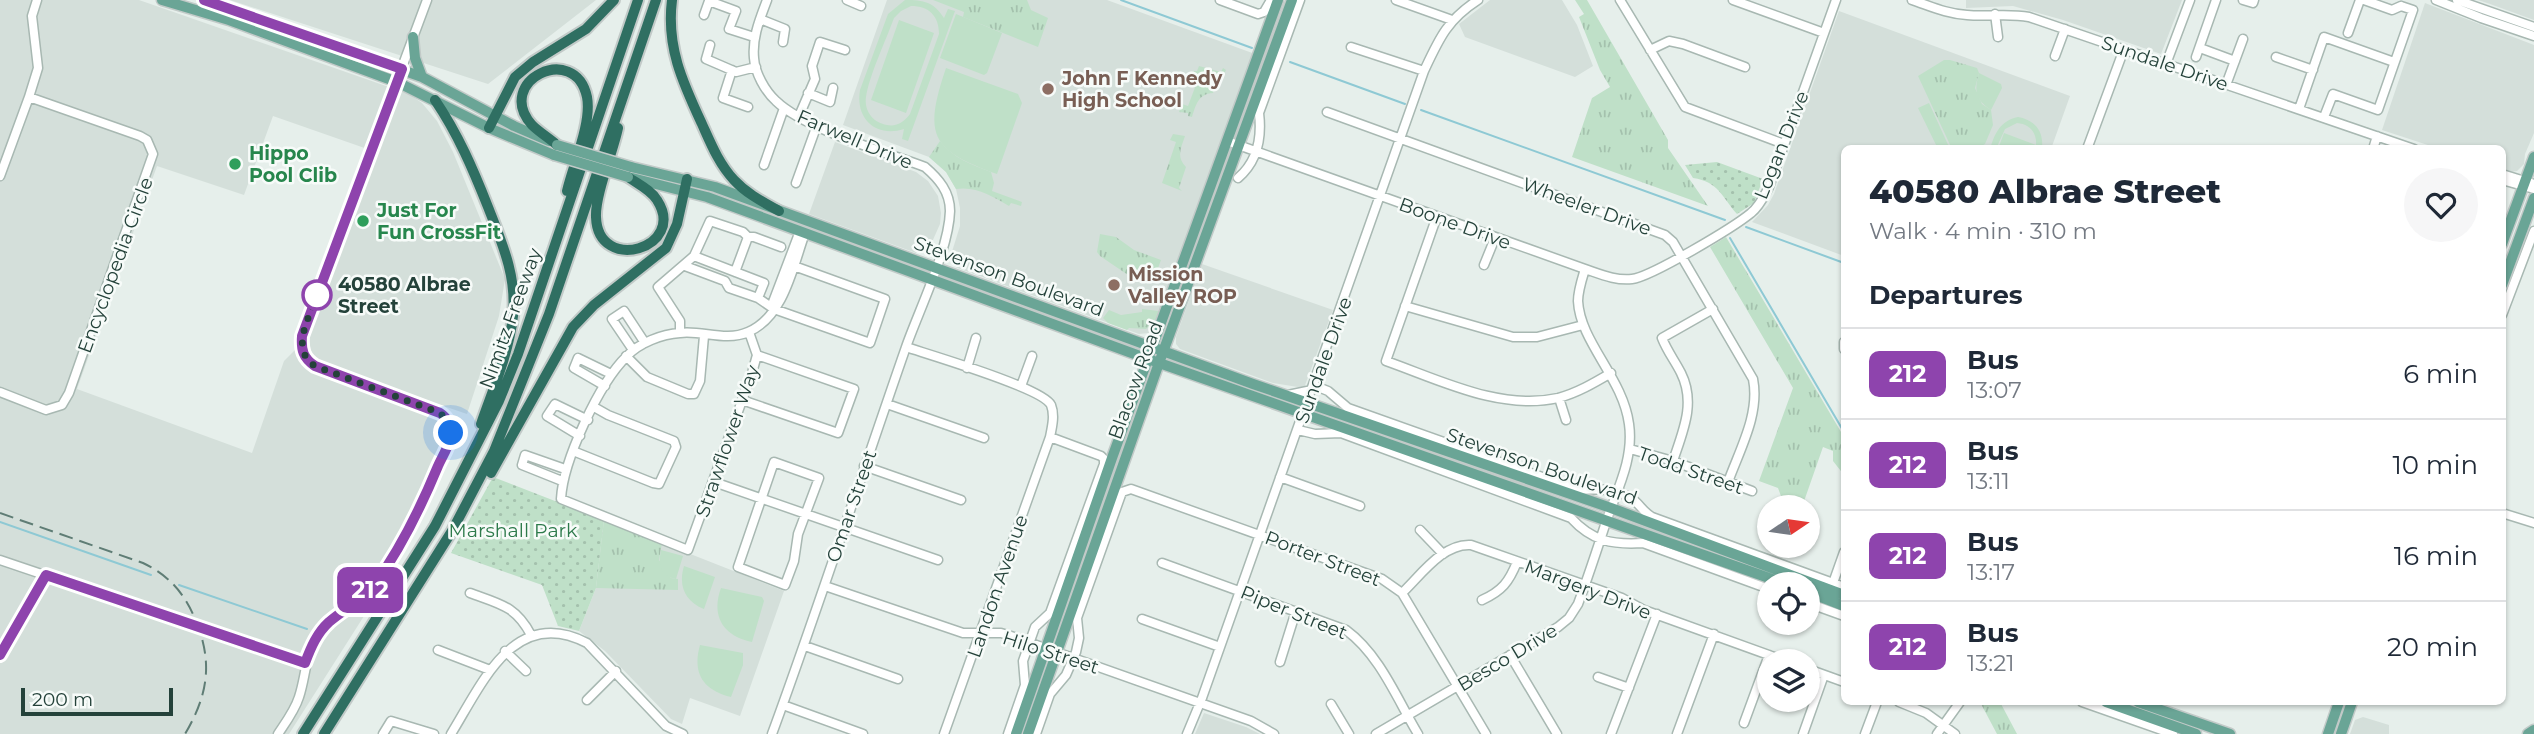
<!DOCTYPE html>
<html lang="en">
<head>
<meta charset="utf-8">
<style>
  :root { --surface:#fff; --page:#f6f6f7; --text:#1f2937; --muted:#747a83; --line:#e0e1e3 }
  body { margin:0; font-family:Montserrat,sans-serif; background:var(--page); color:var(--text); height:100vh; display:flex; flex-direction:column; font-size:26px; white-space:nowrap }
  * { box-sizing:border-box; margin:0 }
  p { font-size:23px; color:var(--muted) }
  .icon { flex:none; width:38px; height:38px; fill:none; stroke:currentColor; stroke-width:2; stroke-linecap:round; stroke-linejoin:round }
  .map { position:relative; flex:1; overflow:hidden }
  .sheet { position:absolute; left:1841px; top:145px; width:665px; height:560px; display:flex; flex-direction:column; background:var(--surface); border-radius:10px; box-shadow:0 2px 5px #0004 }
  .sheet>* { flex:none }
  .badge { padding:0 14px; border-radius:10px; font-size:24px; line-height:46px }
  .needle { width:46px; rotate:77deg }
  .controls { position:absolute; left:1757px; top:495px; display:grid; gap:14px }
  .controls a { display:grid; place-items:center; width:63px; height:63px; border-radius:50%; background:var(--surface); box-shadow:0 2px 5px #0004; font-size:35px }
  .scale { position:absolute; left:21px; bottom:18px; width:152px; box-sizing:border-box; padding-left:7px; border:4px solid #24423a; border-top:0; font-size:19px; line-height:24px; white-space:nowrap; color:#24423a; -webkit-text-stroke:5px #f7fbf9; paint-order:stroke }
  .you { position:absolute; width:35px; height:35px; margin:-18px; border:5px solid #fff; border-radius:50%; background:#1a73e8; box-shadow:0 0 0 10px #1a73e833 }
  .map>.badge { position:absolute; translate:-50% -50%; box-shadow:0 0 0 4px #fff }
  h2 { padding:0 28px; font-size:26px; line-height:63px }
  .round { display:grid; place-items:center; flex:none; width:74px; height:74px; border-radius:37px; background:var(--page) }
  .overview { display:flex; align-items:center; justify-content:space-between; height:119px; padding:0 28px }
  h1 { font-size:33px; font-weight:800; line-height:52px }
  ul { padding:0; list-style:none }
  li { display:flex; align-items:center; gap:21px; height:91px; padding:0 28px; border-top:2px solid var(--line) }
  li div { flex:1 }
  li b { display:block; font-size:26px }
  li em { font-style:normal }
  li .badge { min-width:77px; font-weight:700; text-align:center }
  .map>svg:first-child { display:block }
  .built { fill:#d4dfda }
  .grass { fill:url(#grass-tufts) }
  .park { fill:url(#park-dots) }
  .garden { fill:#bfe0c8; fill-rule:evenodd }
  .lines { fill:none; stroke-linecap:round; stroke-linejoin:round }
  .stream { stroke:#8ec9d4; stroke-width:2 }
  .minor-casing { stroke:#a8b8b2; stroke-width:11 }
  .major-casing { stroke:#c2cac8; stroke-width:13 }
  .highway-casing { stroke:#c2cac8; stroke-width:14 }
  .minor { stroke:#fff; stroke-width:8 }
  .major { stroke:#6aa596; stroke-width:10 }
  .highway { stroke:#2f6f62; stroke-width:10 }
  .rail { stroke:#5f7d75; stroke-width:2; stroke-dasharray:14 7; stroke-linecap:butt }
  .major-bridge-casing { stroke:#c2cac8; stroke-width:13; stroke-linecap:butt }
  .major-bridge { stroke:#6aa596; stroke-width:10 }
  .line-casing { stroke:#fff; stroke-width:16 }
  .line { stroke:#8e44ad; stroke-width:10 }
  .walk { stroke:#24423a; stroke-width:7; stroke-dasharray:0 12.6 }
  .education-dot { fill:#8d6e63; stroke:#f7fbf9; stroke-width:2.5 }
  .leisure-dot { fill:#2e9e5b; stroke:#f7fbf9; stroke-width:2.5 }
  .stop-dot { fill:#fff; stroke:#8e44ad; stroke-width:3.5 }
  .labels { text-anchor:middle; stroke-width:5; stroke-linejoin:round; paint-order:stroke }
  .street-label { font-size:19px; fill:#24423a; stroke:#f7fbf9 }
  .education-label { font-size:19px; font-weight:bold; fill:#785e54; stroke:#f7fbf9; text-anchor:start }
  .leisure-label { font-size:19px; font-weight:bold; fill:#27864d; stroke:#f7fbf9; text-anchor:start }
  .stop-label { font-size:19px; font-weight:bold; fill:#24423a; stroke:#f7fbf9; text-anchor:start }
  .park-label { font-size:19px; fill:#2d7a4b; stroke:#f7fbf9 }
</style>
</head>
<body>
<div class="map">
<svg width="2534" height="734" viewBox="0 0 2534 734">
  <defs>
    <pattern id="grass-tufts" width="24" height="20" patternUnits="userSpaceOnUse" patternTransform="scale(1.75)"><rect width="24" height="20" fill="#bfe0c8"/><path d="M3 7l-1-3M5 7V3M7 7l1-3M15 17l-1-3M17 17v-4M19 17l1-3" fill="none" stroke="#a4c1ad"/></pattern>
    <pattern id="park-dots" width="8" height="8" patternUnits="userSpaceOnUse" patternTransform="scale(1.75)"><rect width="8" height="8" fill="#bfe0c8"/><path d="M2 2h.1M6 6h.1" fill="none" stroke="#a4c1ad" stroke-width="1.8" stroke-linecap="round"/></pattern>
  </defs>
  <rect width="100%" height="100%" fill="#e6efeb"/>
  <path class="built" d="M0 0H139L409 94 422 103 437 121 453 152 505 279 499 316 467 414 318 363 308 354 307 340 376 152 273 116 244 195 157 166 77 389 252 453 284 361 295 350 309 369 460 426 364 616 289 734H0Z
    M230 0H596L488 84Z
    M887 0H1107L1255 54 1153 329 1149 333 1139 334 955 267 950 258 960 226V208L956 189 946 172 929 157 843 125Z
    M1490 0H1562L1577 25 1593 66 1575 77 1465 37 1459 24Z
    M1966 0H2182L2161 54 2063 20 2013 6 1966 8Z
    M2478 0H2534V20L2490 4Z
    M2425 3 2534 45V133L2525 154 2524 164 2517 171 2510 172 2503 167 2502 149H2440L2382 130Z
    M1839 11 2070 96 2051 149H1844V256L1752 222 1768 205 1774 194Z
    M835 142 916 172 928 181 938 196 941 213 940 224 928 251 916 253 809 214Z
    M1202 264 1333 310 1304 388 1273 383 1180 349 1176 344V337Z
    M604 520 784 591 740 716 690 698 682 724 671 719 605 651 579 631 596 588Z
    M1204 713 1246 727 1260 734H1195Z
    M2363 717 2389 725V734H2350L2355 720Z"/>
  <path class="grass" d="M933 0H1027L1031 10 1048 18 1038 47 963 17 964 12Z
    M1575 0H1587L1668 140V148L1708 206 1572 157 1592 98 1610 87 1600 70 1579 17 1584 14Z
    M1944 60H1950L1977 68 1979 73 1975 88 1982 104 1991 110 1993 125 1985 144 1976 149H1952L1918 76Z
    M1199 66 1221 72 1223 68 1226 70 1224 74H1221L1213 93C1198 94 1196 105 1192 117L1188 116V113L1179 112 1182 104 1188 106 1197 82 1191 79 1194 71H1197Z
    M1173 134 1185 136C1181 148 1176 157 1186 167L1179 188 1182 191 1162 183 1176 142 1170 140Z
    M940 141C953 158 972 165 991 172L994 183 992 191 1022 202 1021 206 1011 203 1009 206C992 196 976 186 956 189L946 172 929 157Z
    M1100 234 1116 237 1134 250 1161 260 1154 279 1131 277 1100 256 1097 252Z
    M1726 237 1844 437V475L1833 461V451L1823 447 1802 507H1785L1778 488 1759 481 1793 388 1710 247Z
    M1142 309 1159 311 1156 319 1146 329 1129 328 1127 330 1108 323 1103 318 1109 310 1121 315 1142 312Z
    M604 520 662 543 659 560 671 578 678 579V590L596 588Z
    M1980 702H2000L2017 734H1997Z"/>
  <path class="park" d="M1717 162 1763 179 1754 203 1737 214C1721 196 1719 182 1693 178L1685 165Z
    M493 477 604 520 596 588 579 631 558 626 542 585 451 553Z"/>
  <path class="garden" d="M905 0C924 0 934 2 944 18L948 9 955 11 908 141 902 139 904 129C876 138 855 119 860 90L888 14ZM911 6C929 6 939 16 939 34L910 114C905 121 897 127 887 125 873 123 864 111 866 97 869 76 886 40 894 18L901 11Z
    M956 14 1002 33 987 73 984 75 940 58Z
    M899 20 934 33 906 113 871 100Z
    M946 68 1018 94 1022 103 997 174C931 150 923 136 946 68Z
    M1979 73 2001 84 2002 88 1991 110C1975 99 1974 91 1979 73Z
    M1929 103 1950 149H1938L1918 108Z
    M2018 117C2035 120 2044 131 2042 149H1998L2004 133 2036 145C2037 133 2030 124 2017 123L2005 129 1996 149H1990C1995 133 2000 121 2018 117Z
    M661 550 683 556 676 579C660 576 658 565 661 550Z
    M684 566 715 577 704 609C685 601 678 586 684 566Z
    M721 588 762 597 764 601 752 642C722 636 711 615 721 588Z
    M700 645 743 653V665L731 697C703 690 692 673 700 645Z"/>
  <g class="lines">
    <path class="stream" d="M1121 0 1252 48
      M1290 62 1405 104
      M1421 110 1725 220
      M1746 227 1844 263
      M1730 238 1844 432
      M0 522 151 575
      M179 585 307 629"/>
    <defs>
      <path id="minor" d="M767 0C760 19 752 37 754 58 755 73 765 91 776 101 805 129 885 152 925 167 939 179 950 192 950 211 949 249 919 310 906 347 861 476 819 606 772 734
        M847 0 861 6
        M1220 0 1258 14 1264 12 1271 0
        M1396 0 1452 20
        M1620 0 1685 107 1784 144
        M1733 0 1824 33
        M1912 0C1930 6 1947 14 1967 15 1988 17 2008 13 2029 17L2414 149
        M2243 0 2253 3 2254 0
        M2364 0 2392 10 2401 6
        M2436 0 2481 18 2534 36
        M2457 0 2534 27
        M1995 14 1998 37
        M704 15 709 1 736 11 729 29 754 37
        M760 19 785 29 783 42
        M2348 33 2360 0
        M710 45 706 59 736 72 756 67
        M1351 47 1424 71
        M2200 48 2235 61
        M1650 50 1669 41 1683 44 1745 67
        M2055 56 2065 29
        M2196 57 2216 0
        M2276 57 2313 70
        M2166 64 2190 0
        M732 70 723 98 748 107
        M2226 85 2243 39
        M808 93 830 102 833 88
        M29 97 38 68 32 16 37 0
        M2299 109 2324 37 2394 62
        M1327 112 1665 235 1673 242 1753 379C1760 414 1740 449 1728 482
        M799 116 815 79 812 66 820 42 845 50
        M2324 117 2333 94 2378 110 2413 10 2401 6
        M1227 141 1585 269C1600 274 1616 281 1632 279 1651 277 1734 227 1751 213 1760 206 1764 196 1769 187L1836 0
        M2087 149 2124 49
        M2373 149 2377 136
        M764 165 784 108
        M2502 174 2534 184
        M0 176 29 97 140 136 147 140 153 154 69 393 62 405 46 410 0 392
        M1238 178C1258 161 1262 138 1259 113L1300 0
        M2502 180 2534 189
        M796 183 817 125
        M1437 216 1386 361C1440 380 1500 411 1558 398 1577 393 1594 383 1611 373
        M694 256 764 283 758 298
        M1484 265 1495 238
        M685 266 725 281 729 288 758 298 774 309 870 343 885 299 794 266
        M735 272 748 237
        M1405 306 1513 337H1537L1583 325
        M774 309 773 302 800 231
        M2502 315 2534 231
        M680 332V321L658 287 694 256 710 221 743 232 748 237H754L781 247
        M749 332 757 355 752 373 688 550 561 499C563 461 599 383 627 356 639 343 662 334 680 333 702 330 726 342 748 332 784 317 793 266 805 233
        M1844 342V349
        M906 347C930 355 1043 388 1051 405 1055 415 1052 427 1050 437L944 734
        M633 350 612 319 624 311 645 343
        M626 356 647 377 688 394H694L700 381 704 336
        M967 368 976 338
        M1313 385 1328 391 1348 408 1576 489C1597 491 1611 486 1631 498 1639 503 1643 512 1652 517L1844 587
        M605 386 574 368 578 358 611 374
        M1021 386 1032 356
        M1288 395 1312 390
        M1559 398 1566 420
        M742 400 838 433 854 389 757 355
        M887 404 984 438
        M1298 430 1315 434 1341 433 1571 518C1592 541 1612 545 1643 543L1769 589
        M580 436 547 416 555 404 588 420
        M1630 449 1673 461 1752 491
        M573 451 653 483 659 484 676 447 674 441 608 415 594 407
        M1673 461C1683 431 1696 403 1681 373 1675 361 1667 351 1662 338L1713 309
        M774 462 819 478 798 534 794 561 785 585 738 567Z
        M864 466 961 500
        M1280 477 1360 506
        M562 481 522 465 525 455 565 469
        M714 482 938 560
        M2502 513 2534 523
        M1420 530 1443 554
        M0 560 305 663
        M1162 563 1346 630C1380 655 1397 699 1418 734
        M1833 583 1844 552
        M825 586 963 633H1001L1011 636 1251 721 1274 734
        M470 593C500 604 516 606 531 635
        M1402 593C1421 575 1443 543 1471 545L1622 598 1644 610 1788 662
        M1482 600C1502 591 1509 582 1517 562
        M1808 603 1844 616
        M1142 619 1220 647
        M805 646 898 679
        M438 650 490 670
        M505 651 526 671
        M0 655 46 575
        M1510 655 1557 734
        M1280 662 1296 611
        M1808 669 1844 682
        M1598 677 1629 688
        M587 700 616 671
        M1899 702 1926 713 1955 734
        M2082 702 2173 734
        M1331 704 1349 734
        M783 705 863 734
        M1744 723 1769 655
        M278 734C286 722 295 710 299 697 306 676 305 656 317 636 330 616 354 609 369 591 399 555 420 508 439 465 442 456 449 446 451 436 452 427 448 418 440 413L315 366C303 358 301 350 302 336L427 0
        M383 734 391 721 434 734
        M451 734C482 684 514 605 587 643L666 726 683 734
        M1008 734 1025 685 1023 661 1035 627 1050 613 1104 464V459L1101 456 1050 437
        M1036 734 1050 694 1066 675 1076 652 1079 638 1077 618 1122 492 1131 489 1382 579 1402 593 1486 734
        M1187 734 1202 698 1424 71C1439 39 1447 20 1478 0
        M1376 734 1558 627 1569 618 1578 604C1588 577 1597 550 1606 522 1617 490 1634 459 1629 424 1623 378 1580 342 1578 301 1578 291 1582 279 1585 269
        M1611 734 1657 614
        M1677 734 1714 634
        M1803 734 1824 675
        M1865 734 1877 702
        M1937 734 1960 702"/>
      <path id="major" d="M162 0 229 20 397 82 489 128 554 155
        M204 0 422 77 514 126 549 141
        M413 37 415 58 422 77
        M631 167 715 187 1253 384 1611 508 1844 595
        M632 178 707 197 1148 359 1786 584
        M2502 244 2534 157
        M2502 285 2534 198
        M1808 592 1844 606
        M2106 702 2196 734
        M2138 702 2230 734
        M1016 734 1112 458 1278 0
        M1028 734 1159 363 1292 0
        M2328 734 2339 702
        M2341 734 2352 702
        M2528 734 2534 730"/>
      <path id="highway" d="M672 0C666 47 683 83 702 124 711 144 719 164 734 180 747 194 763 202 779 211
        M435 100C458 134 473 169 488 207 502 243 517 276 513 316 509 353 493 389 481 424
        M489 128 515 77 533 62 586 29 614 0
        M618 128C613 152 595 195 596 217 598 275 688 248 657 200 651 190 638 184 628 177
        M557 145C549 138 539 132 532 125 493 81 575 41 587 97 592 123 573 165 567 191
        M491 473 573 327 594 305 666 248 677 224 687 179
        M303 734 435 526 499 401 518 354 638 0
        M324 734 452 531 494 451 549 314 656 0"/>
    </defs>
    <use href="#minor" class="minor-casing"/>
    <use href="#major" class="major-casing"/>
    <use href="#highway" class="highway-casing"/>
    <use href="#minor" class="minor"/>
    <use href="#major" class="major"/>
    <use href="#highway" class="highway"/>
    <path class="rail" d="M0 513 143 563C170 576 185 594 196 621 213 663 208 695 185 734"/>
    <defs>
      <path id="major-bridge" d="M557 145 631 167
        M554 155 628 177"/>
    </defs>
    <use href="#major-bridge" class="major-bridge-casing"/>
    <use href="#major-bridge" class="major-bridge"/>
  </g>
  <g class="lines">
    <defs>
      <path id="line" d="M0 655 46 575 305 663C311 647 317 633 329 622 345 608 362 601 375 584 401 548 421 507 438 466 442 457 449 446 451 436 452 427 448 418 440 413L315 366C303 358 301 350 302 336L402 69 204 0"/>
    </defs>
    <use href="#line" class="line-casing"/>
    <use href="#line" class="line"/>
    <path class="walk" d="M317 295C310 317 289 349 315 366L440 413 447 420 451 433"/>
  </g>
  <g class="education-dot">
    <circle cx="1048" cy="89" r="7"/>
    <circle cx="1114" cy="285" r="7"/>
  </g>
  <g class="leisure-dot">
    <circle cx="235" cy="164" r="7"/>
    <circle cx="363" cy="221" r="7"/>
  </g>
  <circle class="stop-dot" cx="317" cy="295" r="14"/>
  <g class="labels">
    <g class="street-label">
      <text transform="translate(2165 63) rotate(19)" y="7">Sundale Drive</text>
      <text transform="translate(855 139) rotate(23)" y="7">Farwell Drive</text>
      <text transform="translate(1781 145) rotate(-68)" y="7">Logan Drive</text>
      <text transform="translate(1587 206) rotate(20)" y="7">Wheeler Drive</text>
      <text transform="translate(1455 223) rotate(20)" y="7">Boone Drive</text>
      <text transform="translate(115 265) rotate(-70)" y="7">Encyclopedia Circle</text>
      <text transform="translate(1009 276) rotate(20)" y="7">Stevenson Boulevard</text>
      <text transform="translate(510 318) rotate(-70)" y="7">Nimitz Freeway</text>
      <text transform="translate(1323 360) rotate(-70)" y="7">Sundale Drive</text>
      <text transform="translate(1135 380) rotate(-70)" y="7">Blacow Road</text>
      <text transform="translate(727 441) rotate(-71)" y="7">Strawflower Way</text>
      <text transform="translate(1542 466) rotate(19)" y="7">Stevenson Boulevard</text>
      <text transform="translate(1691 470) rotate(19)" y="7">Todd Street</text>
      <text transform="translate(851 506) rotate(-71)" y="7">Omar Street</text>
      <text transform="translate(1323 558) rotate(21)" y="7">Porter Street</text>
      <text transform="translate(997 586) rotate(-71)" y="7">Landon Avenue</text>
      <text transform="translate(1588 589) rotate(21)" y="7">Margery Drive</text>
      <text transform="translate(1294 612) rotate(22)" y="7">Piper Street</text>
      <text transform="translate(1051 652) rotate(18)" y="7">Hilo Street</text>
      <text transform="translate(1507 657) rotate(-31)" y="7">Besco Drive</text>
    </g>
    <g class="education-label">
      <text x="1062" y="85">John F Kennedy<tspan x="1062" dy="22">High School</tspan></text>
      <text x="1128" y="281">Mission<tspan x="1128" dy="22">Valley ROP</tspan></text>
    </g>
    <g class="leisure-label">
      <text x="249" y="160">Hippo<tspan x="249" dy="22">Pool Clib</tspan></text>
      <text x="377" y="217">Just For<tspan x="377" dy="22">Fun CrossFit</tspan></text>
    </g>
    <g class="stop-label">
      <text x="338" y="291">40580 Albrae<tspan x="338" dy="22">Street</tspan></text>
    </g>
    <g class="park-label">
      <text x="513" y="537">Marshall Park</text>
    </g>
  </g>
</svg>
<div class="controls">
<a><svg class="needle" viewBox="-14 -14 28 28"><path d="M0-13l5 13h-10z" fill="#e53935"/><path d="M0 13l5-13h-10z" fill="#747a83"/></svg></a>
<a><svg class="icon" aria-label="locate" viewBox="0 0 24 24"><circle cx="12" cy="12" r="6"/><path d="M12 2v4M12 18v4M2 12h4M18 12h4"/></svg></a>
<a><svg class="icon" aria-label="layers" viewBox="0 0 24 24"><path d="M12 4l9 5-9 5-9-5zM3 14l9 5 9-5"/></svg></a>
</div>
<div class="scale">200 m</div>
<div class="you" style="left:451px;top:433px"></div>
<b class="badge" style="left:370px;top:590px;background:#8e44ad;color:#fff">212</b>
<section class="sheet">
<div class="overview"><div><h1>40580 Albrae Street</h1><p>Walk · 4 min · 310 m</p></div><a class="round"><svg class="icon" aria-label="heart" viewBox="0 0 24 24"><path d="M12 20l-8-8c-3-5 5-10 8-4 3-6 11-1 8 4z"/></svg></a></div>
<h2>Departures</h2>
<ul>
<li><span class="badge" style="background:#8e44ad;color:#fff">212</span><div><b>Bus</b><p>13:07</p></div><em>6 min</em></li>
<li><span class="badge" style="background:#8e44ad;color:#fff">212</span><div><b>Bus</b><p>13:11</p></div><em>10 min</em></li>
<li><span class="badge" style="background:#8e44ad;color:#fff">212</span><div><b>Bus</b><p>13:17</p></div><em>16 min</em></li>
<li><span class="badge" style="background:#8e44ad;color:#fff">212</span><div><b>Bus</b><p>13:21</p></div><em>20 min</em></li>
</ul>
</section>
</div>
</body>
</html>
